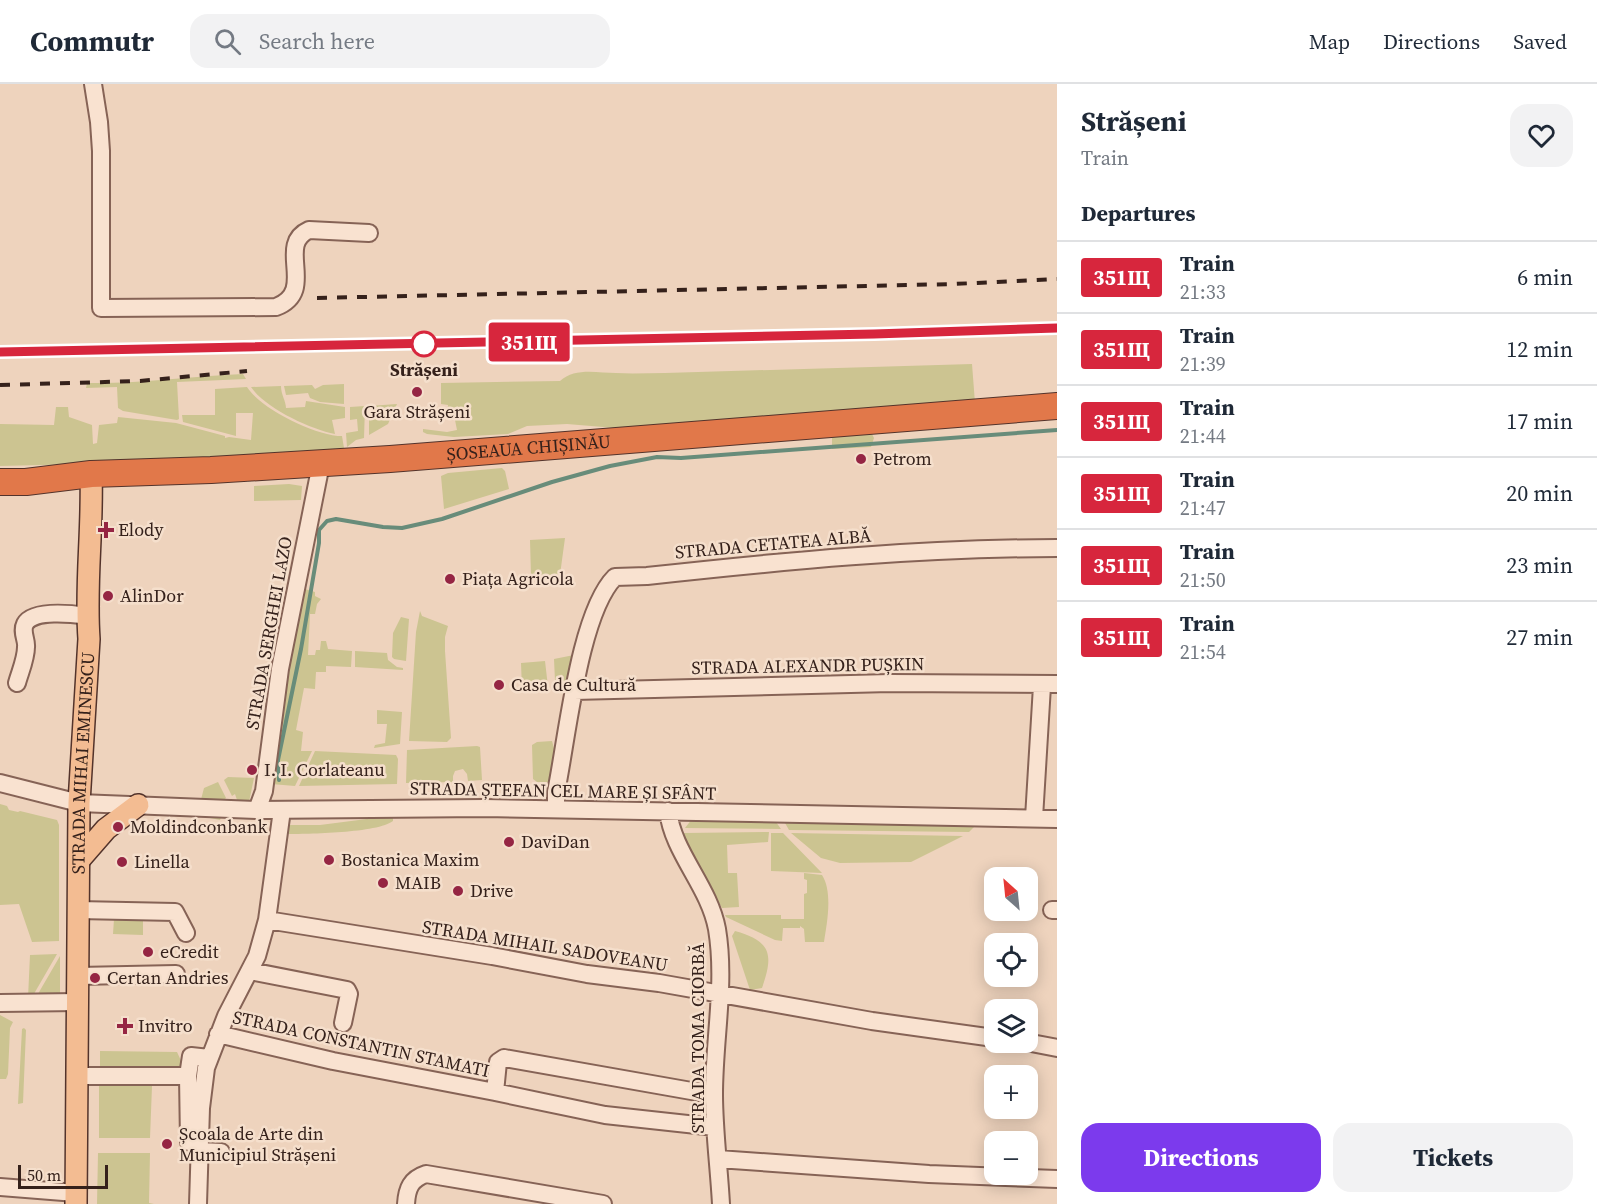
<!DOCTYPE html>
<html lang="en">
<head>
<meta charset="utf-8">
<style>
  :root { --surface:#fff; --page:#f2f2f3; --text:#1f2937; --muted:#747a83; --line:#e0e1e3; --accent:#7c3aed }
  body { margin:0; font-family:"Source Serif 4",serif; background:var(--page); color:var(--text); height:100vh; display:flex; flex-direction:column; font-size:22px; white-space:nowrap }
  * { box-sizing:border-box; margin:0 }
  p { font-size:20px; color:var(--muted) }
  .icon { flex:none; width:33px; height:33px; fill:none; stroke:currentColor; stroke-width:2; stroke-linecap:round; stroke-linejoin:round }
  .map { position:relative; flex:1; overflow:hidden }
  .drawer { display:flex; flex-direction:column; background:var(--surface); width:540px }
  .drawer>* { flex:none }
  .badge { padding:0 12px; border-radius:4px; font-size:21px; line-height:39px }
  .needle { width:39px; rotate:333deg }
  .buttons { position:absolute; left:984px; top:783px; display:grid; gap:12px }
  .buttons a { display:grid; place-items:center; width:54px; height:54px; border-radius:12px; background:var(--surface); box-shadow:0 3px 15px #0003; font-size:30px }
  .scale { position:absolute; left:18px; bottom:15px; width:90px; box-sizing:border-box; padding-left:6px; border:3px solid #35211b; border-top:0; font-size:16px; line-height:21px; white-space:nowrap; color:#35211b; -webkit-text-stroke:4px #f5dfcc; paint-order:stroke }
  .map>.badge { position:absolute; translate:-50% -50%; box-shadow:0 0 0 3px #fff }
  h2 { padding:0 24px; font-size:22px; line-height:54px }
  .round { display:grid; place-items:center; flex:none; width:63px; height:63px; border-radius:18px; background:var(--page) }
  .summary { display:flex; align-items:center; justify-content:space-between; height:102px; padding:0 24px }
  h1 { font-size:28px; font-weight:700; line-height:45px }
  .cta { display:flex; gap:12px; margin-top:auto; padding:12px 24px }
  .cta a { flex:1; height:69px; border-radius:18px; background:var(--accent); color:#fff; font-size:24px; font-weight:700; line-height:69px; text-align:center }
  .cta a+a { background:var(--page); color:var(--text) }
  ul { padding:0; list-style:none }
  li { display:flex; align-items:center; gap:18px; height:72px; padding:0 24px; border-top:2px solid var(--line) }
  li div { flex:1 }
  li b { display:block; font-size:22px }
  li em { font-style:normal }
  li .badge { min-width:66px; font-weight:700; text-align:center }
  header { display:flex; align-items:center; gap:36px; box-sizing:border-box; height:84px; padding:0 30px; background:var(--surface); border-bottom:2px solid var(--line) }
  header strong { font-size:28px }
  nav { display:flex; gap:33px; margin-inline-start:auto; font-size:21px }
  .search { width:420px; height:54px; background:var(--page); display:flex; align-items:center; gap:15px; box-sizing:border-box; padding:0 21px; border-radius:18px; color:var(--muted); font-size:22px }
  main { display:flex; flex:1; min-height:0 }
  .map>svg:first-child { display:block }
  .green { fill:#ccc491 }
  .lines { fill:none; stroke-linecap:round; stroke-linejoin:round }
  .stream { stroke:#688c7a; stroke-width:4 }
  .minor-casing { stroke:#866356; stroke-width:20 }
  .major-casing { stroke:#53332b; stroke-width:24 }
  .highway-casing { stroke:#53332b; stroke-width:28 }
  .minor { stroke:#f9e2d0; stroke-width:16 }
  .major { stroke:#f3bc92; stroke-width:21 }
  .highway { stroke:#e1784a; stroke-width:26 }
  .rail { stroke:#35211b; stroke-width:4; stroke-dasharray:10 10; stroke-linecap:butt }
  .line-casing { stroke:#fff; stroke-width:14 }
  .line { stroke:#d7263d; stroke-width:9 }
  .stop-dot { fill:#fff; stroke:#d7263d; stroke-width:3 }
  .poi-dot { fill:#952543; stroke:#f5dfcc; stroke-width:2 }
  .labels { text-anchor:middle; stroke-width:5; stroke-linejoin:round; paint-order:stroke }
  .stop-label { font-size:18px; font-weight:bold; fill:#35211b; stroke:#f5dfcc }
  .poi-label { font-size:18px; fill:#35211b; stroke:#f5dfcc; text-anchor:start }
  .street-label { font-size:18px; fill:#35211b; stroke:#f5dfcc }
</style>
</head>
<body>
<header>
<strong>Commutr</strong>
<div class="search"><svg class="icon" aria-label="search" viewBox="0 0 24 24"><circle cx="10" cy="10" r="6"/><path d="M15 15l6 6"/></svg>Search here</div>
<nav><a>Map</a><a>Directions</a><a>Saved</a></nav>
</header>
<main>
<div class="map">
<svg width="1057" height="1120" viewBox="0 0 1057 1120">
  <rect width="100%" height="100%" fill="#eed3bd"/>
  <path class="green" d="M972 280 975 319 627 345 567 340 527 342 508 350 454 353 427 350 423 348V345L447 348 457 346 455 336 447 332 448 321 441 320V299L560 297C575 283 598 289 616 289 633 290 649 289 665 289Z
    M243 290 246 295 177 298 179 335 177 336 123 327 118 324 117 303 86 304 87 299C139 300 191 292 243 290Z
    M344 300V320L320 318 310 314 308 309 286 311 284 302 312 301 315 305 323 301Z
    M281 302C281 311 286 317 286 324L305 323 306 317 345 323V334L332 336 335 350C310 345 265 324 251 303Z
    M247 303C261 325 316 352 342 352L344 364 340 366C227 375 113 380 0 382V340L54 341 56 323H68L69 333 92 341 93 360 97 359 99 341 117 339 118 333 176 339 225 352V354L229 353 251 356 253 329H236V352L183 338 182 331H215V305Z
    M397 320 388 340 369 351V322Z
    M365 322 364 354 356 356 347 363 346 349 358 347 357 335 350 336V323Z
    M872 350 874 354 871 363 832 365V353Z
    M502 384 505 387 509 405 444 425 441 392 448 389Z
    M289 400 302 402 301 416 254 417V402Z
    M565 454 559 498 531 492 530 456Z
    M305 505 315 508V512L321 515 317 520 315 530H310L308 571H315L316 566H320L321 557H326L328 565 352 567 351 583 326 582V588H316L315 605 304 604 296 646 303 648 301 667H312L295 702 271 700 297 538Z
    M420 527 422 532 448 542 445 553V567L451 654 447 658 409 657 416 548Z
    M401 533 409 535 406 577 394 575 392 573 393 549Z
    M355 567 387 569 388 576 397 583 403 584V586L355 583Z
    M574 571 569 602 558 603 555 597 554 575Z
    M545 577 548 603 522 605 521 579Z
    M377 626 402 628 400 660 374 664 375 661 385 659 387 640H377Z
    M552 657 557 675 552 698H537L533 695 532 661 537 658Z
    M477 662 480 663 482 696 468 697 467 690 463 685 455 687 453 692V698L406 699 407 666Z
    M315 667 396 671 398 675 397 700 299 702Z
    M228 693 254 694 249 718 237 716 235 710 232 712 224 696Z
    M218 698 226 714 225 715 227 719 220 736 200 732 198 727 204 704Z
    M0 720 7 722 9 726 18 728 20 727 57 736 59 741V857L32 858 19 820 0 821Z
    M390 732 393 734V737C378 749 307 750 286 750L287 736 290 741H320Z
    M692 735 776 738 781 745 685 744Z
    M785 739 975 742 969 748 789 746Z
    M769 748 768 758 727 761 728 789H737L739 823 722 824 685 759 684 749Z
    M771 749H783L822 789 771 787Z
    M791 749 963 752 911 778 840 779 821 774Z
    M804 789 822 791C833 808 827 839 824 858H805L804 845 800 842V844H783L782 857 775 856 726 833 725 831H781V835H804V810L807 809V796L804 795Z
    M114 835 143 836V851L113 850Z
    M735 847C771 857 774 870 762 904L750 906 732 852Z
    M57 870 31 915 28 914 30 871Z
    M60 872V916L35 915Z
    M0 931 13 938 10 944 8 990 6 995H0Z
    M24 944 26 946 23 1019 18 1020 22 945Z
    M100 967 177 968 183 981 181 985 100 986Z
    M99 996 180 999 179 1002H152L150 1054H99Z
    M98 1069H150L149 1119 154 1120H97Z"/>
  <g class="lines">
    <path class="stream" d="M279 696 278 676 301 565 319 459V446L327 437 336 435 383 443 402 444 442 435 552 398 610 382 657 373 681 374 1057 346"/>
    <defs>
      <path id="minor" d="M93 0 99 38 101 67V224L276 223C318 207 275 161 309 146L369 149
        M17 599C20 588 26 575 26 563 27 556 21 548 25 540 33 525 73 530 87 532
        M574 607 890 599 1057 600
        M0 699 79 719 257 726 485 724 1057 735
        M556 725V708C567 656 579 529 615 493L647 492C784 477 919 464 1057 464
        M257 726 264 707 280 585 321 380
        M668 727C673 769 709 802 717 845 726 899 714 955 714 1010 714 1047 719 1083 721 1120
        M1034 734 1042 602
        M78 826 175 828 186 849
        M1052 826H1057
        M267 836 492 872 587 890 659 899 872 937 994 954
        M250 887 347 906 349 910 343 939
        M78 892 176 890
        M0 919 78 918
        M218 950 333 977 495 1008 498 978 504 974 714 1011
        M1026 958 1057 964
        M77 992H188
        M495 1008 605 1031 715 1043
        M189 1058 188 992 191 972 209 974
        M200 1067 221 1068
        M718 1075 929 1090 1057 1095
        M0 1103 76 1109
        M198 1120 201 1024 206 984 226 932 257 872 267 836 282 726
        M406 1120C407 1104 411 1095 426 1090L603 1120"/>
      <g id="major">
        <path d="M79 776 106 745 138 721"/>
        <path id="s1" d="M76 1120 79 719 89 555C85 500 93 445 91 390"/>
      </g>
      <g id="highway">
        <path id="s2" d="M0 398H26L91 390 211 386 390 375 1057 322"/>
      </g>
    </defs>
    <use href="#minor" class="minor-casing"/>
    <use href="#major" class="major-casing"/>
    <use href="#highway" class="highway-casing"/>
    <use href="#minor" class="minor"/>
    <use href="#major" class="major"/>
    <use href="#highway" class="highway"/>
    <path class="rail" d="M317 214 954 200 1057 195
      M0 268 964 248 1057 244
      M0 301 140 297 247 287"/>
  </g>
  <g class="lines">
    <defs>
      <path id="line" d="M0 268 874 250 1057 244"/>
    </defs>
    <use href="#line" class="line-casing"/>
    <use href="#line" class="line"/>
  </g>
  <circle class="stop-dot" cx="424" cy="260" r="12"/>
  <g class="poi-dot">
    <circle cx="417" cy="308" r="6"/>
    <circle cx="861" cy="375" r="6"/>
    <path d="M103 437h6v6h6v6h-6v6h-6v-6h-6v-6h6z"/>
    <circle cx="450" cy="495" r="6"/>
    <circle cx="108" cy="512" r="6"/>
    <circle cx="499" cy="601" r="6"/>
    <circle cx="252" cy="686" r="6"/>
    <circle cx="118" cy="743" r="6"/>
    <circle cx="509" cy="758" r="6"/>
    <circle cx="329" cy="776" r="6"/>
    <circle cx="122" cy="778" r="6"/>
    <circle cx="383" cy="799" r="6"/>
    <circle cx="458" cy="807" r="6"/>
    <circle cx="148" cy="868" r="6"/>
    <circle cx="95" cy="894" r="6"/>
    <path d="M122 933h6v6h6v6h-6v6h-6v-6h-6v-6h6z"/>
    <circle cx="167" cy="1060" r="6"/>
  </g>
  <g class="labels">
    <g class="stop-label">
      <text x="424" y="292">Strășeni</text>
    </g>
    <g class="poi-label">
      <text x="417" y="334" text-anchor="middle">Gara Strășeni</text>
      <text x="873" y="381">Petrom</text>
      <text x="118" y="452">Elody</text>
      <text x="462" y="501">Piața Agricola</text>
      <text x="120" y="518">AlinDor</text>
      <text x="511" y="607">Casa de Cultură</text>
      <text x="264" y="692">I. I. Corlateanu</text>
      <text x="130" y="749">Moldindconbank</text>
      <text x="521" y="764">DaviDan</text>
      <text x="341" y="782">Bostanica Maxim</text>
      <text x="134" y="784">Linella</text>
      <text x="395" y="805">MAIB</text>
      <text x="470" y="813">Drive</text>
      <text x="160" y="874">eCredit</text>
      <text x="107" y="900">Certan Andries</text>
      <text x="138" y="948">Invitro</text>
      <text x="179" y="1056">Școala de Arte din<tspan x="179" dy="21">Municipiul Strășeni</tspan></text>
    </g>
    <g class="street-label">
      <text dy="6" stroke="none"><textPath href="#s2" startOffset="530">ȘOSEAUA CHIȘINĂU</textPath></text>
      <text transform="translate(773 460) rotate(-5)" y="6">STRADA CETATEA ALBĂ</text>
      <text transform="translate(269 549) rotate(-80)" y="6">STRADA SERGHEI LAZO</text>
      <text transform="translate(808 582) rotate(-1)" y="6">STRADA ALEXANDR PUȘKIN</text>
      <text dy="6" stroke="none"><textPath href="#s1" startOffset="441">STRADA MIHAI EMINESCU</textPath></text>
      <text transform="translate(563 707) rotate(1)" y="6">STRADA ȘTEFAN CEL MARE ȘI SFÂNT</text>
      <text transform="translate(545 862) rotate(9)" y="6">STRADA MIHAIL SADOVEANU</text>
      <text transform="translate(698 954) rotate(-90)" y="6">STRADA TOMA CIORBĂ</text>
      <text transform="translate(361 960) rotate(12)" y="6">STRADA CONSTANTIN STAMATI</text>
    </g>
  </g>
</svg>
<div class="buttons">
<a><svg class="needle" viewBox="-14 -14 28 28"><path d="M0-13l5 13h-10z" fill="#e53935"/><path d="M0 13l5-13h-10z" fill="#747a83"/></svg></a>
<a><svg class="icon" aria-label="locate" viewBox="0 0 24 24"><circle cx="12" cy="12" r="6"/><path d="M12 2v4M12 18v4M2 12h4M18 12h4"/></svg></a>
<a><svg class="icon" aria-label="layers" viewBox="0 0 24 24"><path d="M12 4l9 5-9 5-9-5zM3 14l9 5 9-5"/></svg></a>
<a>+</a>
<a>−</a>
</div>
<div class="scale">50 m</div>
<b class="badge" style="left:529px;top:258px;background:#d7263d;color:#fff">351Щ</b>
</div>
<section class="drawer">
<div class="summary"><div><h1>Strășeni</h1><p>Train</p></div><a class="round"><svg class="icon" aria-label="heart" viewBox="0 0 24 24"><path d="M12 20l-8-8c-3-5 5-10 8-4 3-6 11-1 8 4z"/></svg></a></div>
<h2>Departures</h2>
<ul>
<li><span class="badge" style="background:#d7263d;color:#fff">351Щ</span><div><b>Train</b><p>21:33</p></div><em>6 min</em></li>
<li><span class="badge" style="background:#d7263d;color:#fff">351Щ</span><div><b>Train</b><p>21:39</p></div><em>12 min</em></li>
<li><span class="badge" style="background:#d7263d;color:#fff">351Щ</span><div><b>Train</b><p>21:44</p></div><em>17 min</em></li>
<li><span class="badge" style="background:#d7263d;color:#fff">351Щ</span><div><b>Train</b><p>21:47</p></div><em>20 min</em></li>
<li><span class="badge" style="background:#d7263d;color:#fff">351Щ</span><div><b>Train</b><p>21:50</p></div><em>23 min</em></li>
<li><span class="badge" style="background:#d7263d;color:#fff">351Щ</span><div><b>Train</b><p>21:54</p></div><em>27 min</em></li>
</ul>
<div class="cta"><a>Directions</a><a>Tickets</a></div>
</section>
</main>
</body>
</html>
